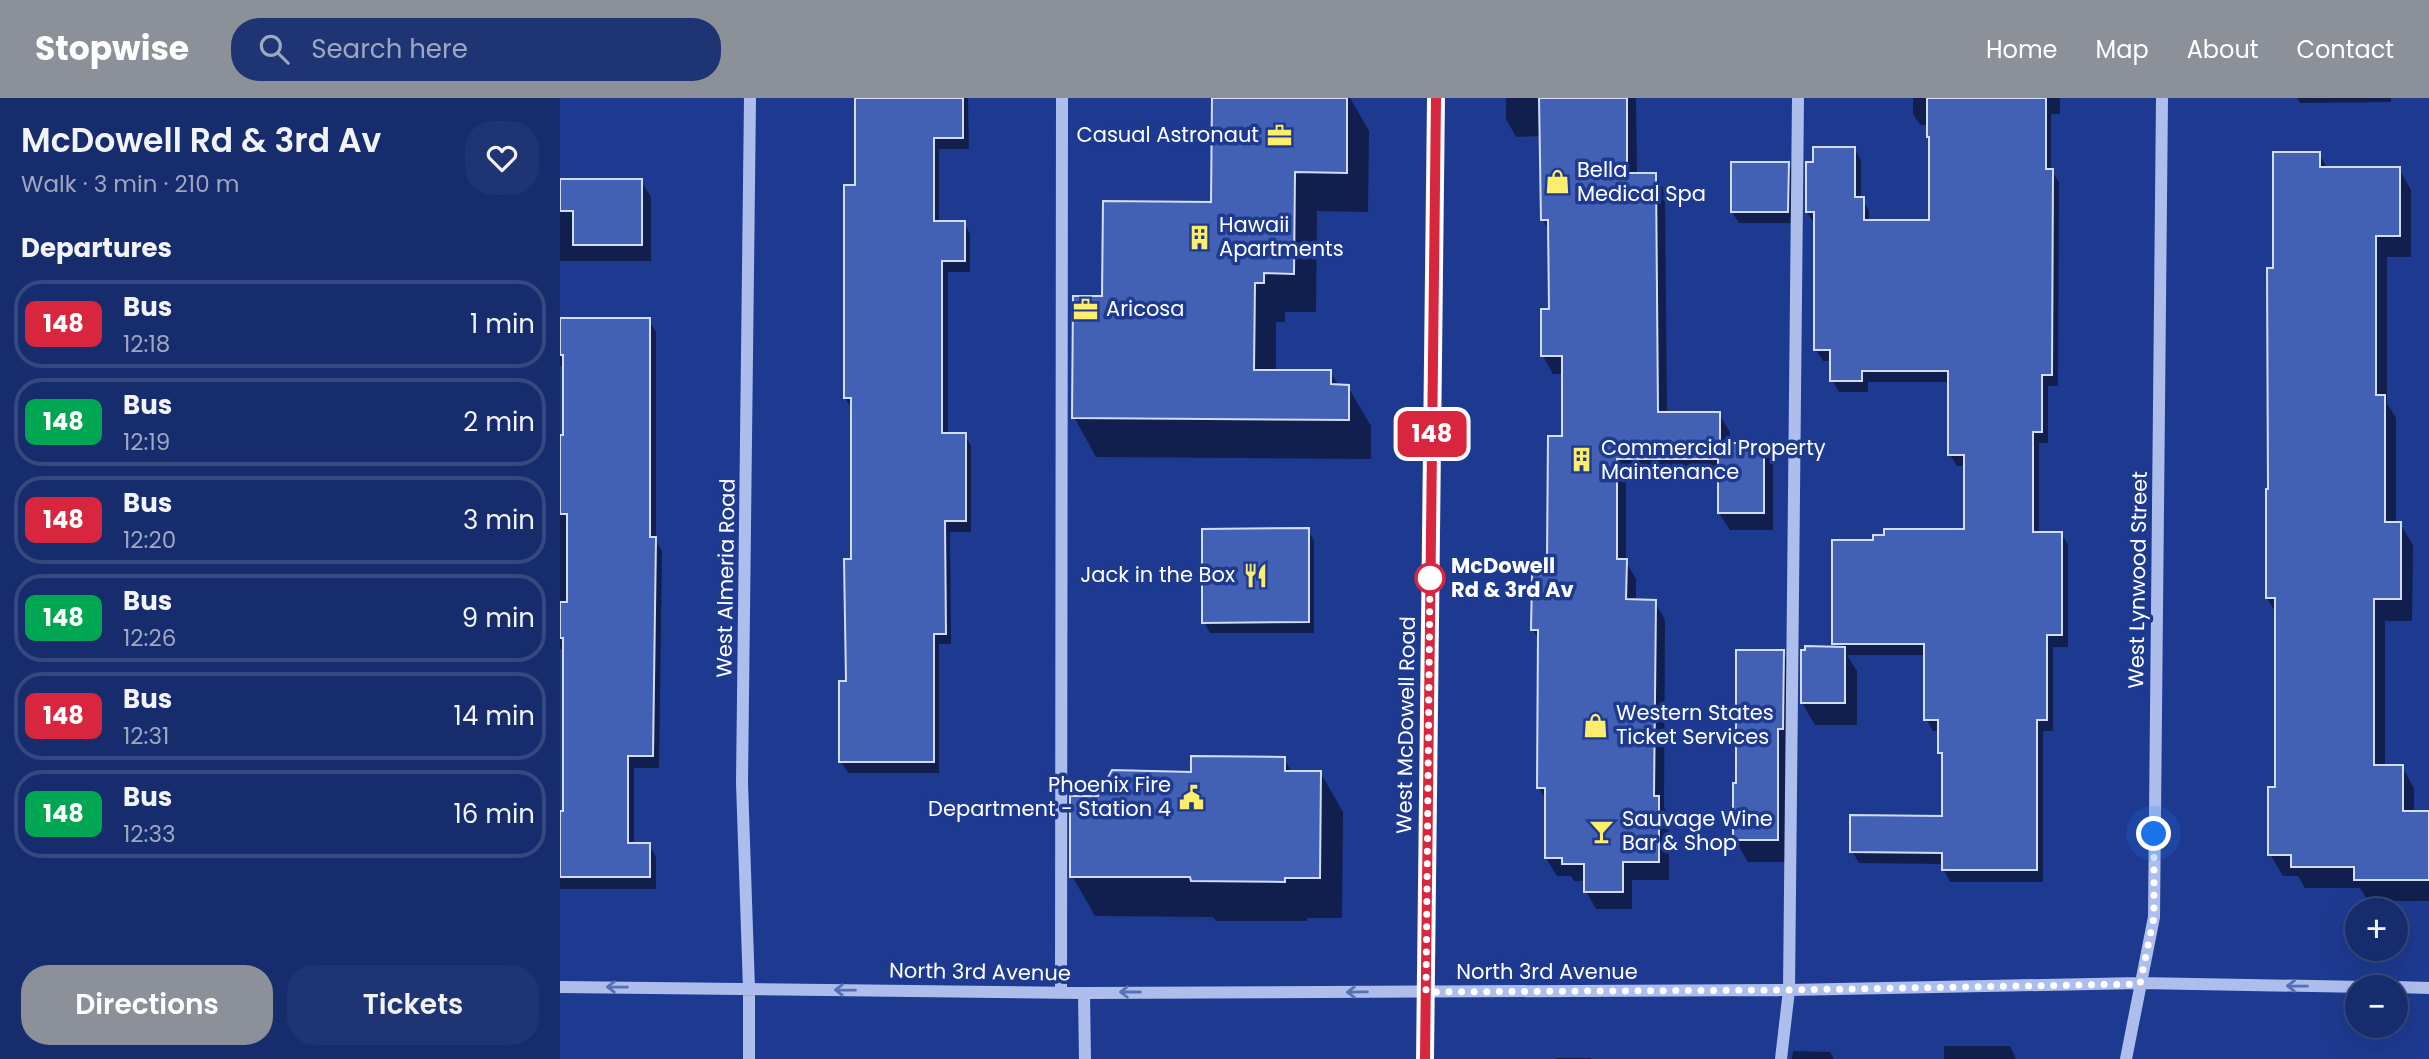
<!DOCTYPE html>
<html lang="en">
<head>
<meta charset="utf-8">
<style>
  :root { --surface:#162c6c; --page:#1f3472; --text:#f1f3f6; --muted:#9ea7c2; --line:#35487f; --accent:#8c9099 }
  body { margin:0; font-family:Poppins,sans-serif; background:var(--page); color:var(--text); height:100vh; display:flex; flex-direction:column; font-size:26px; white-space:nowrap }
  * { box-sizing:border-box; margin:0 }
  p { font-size:23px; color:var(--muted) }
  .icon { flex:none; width:38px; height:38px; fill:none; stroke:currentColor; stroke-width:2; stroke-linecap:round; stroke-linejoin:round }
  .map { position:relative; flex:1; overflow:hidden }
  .side { display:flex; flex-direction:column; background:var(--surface); width:560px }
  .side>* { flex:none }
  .badge { padding:0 14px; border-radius:10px; font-size:24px; line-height:46px }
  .tools { position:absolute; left:1785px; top:800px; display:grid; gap:14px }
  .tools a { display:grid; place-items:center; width:63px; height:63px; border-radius:50%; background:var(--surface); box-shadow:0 7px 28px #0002,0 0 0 2px var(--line); font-size:35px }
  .you { position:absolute; width:35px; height:35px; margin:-18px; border:5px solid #fff; border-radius:50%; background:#1a73e8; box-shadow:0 0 0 10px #1a73e833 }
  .map>.badge { position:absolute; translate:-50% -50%; box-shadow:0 0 0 4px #fff }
  h2 { padding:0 21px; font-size:26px; line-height:63px }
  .round { display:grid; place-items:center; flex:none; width:74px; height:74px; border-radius:28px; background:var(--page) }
  .head { display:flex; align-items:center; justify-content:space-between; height:119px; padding:0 21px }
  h1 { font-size:33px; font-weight:600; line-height:52px }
  .cta { display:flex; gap:14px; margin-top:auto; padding:14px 21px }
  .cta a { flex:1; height:80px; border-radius:28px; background:var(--accent); color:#fff; font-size:28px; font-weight:600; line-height:80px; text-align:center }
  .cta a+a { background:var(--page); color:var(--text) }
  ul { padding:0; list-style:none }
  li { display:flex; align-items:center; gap:21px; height:88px; margin:0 14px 10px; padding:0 7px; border:4px solid var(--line); border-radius:28px }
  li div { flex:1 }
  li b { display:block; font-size:26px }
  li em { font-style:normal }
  li .badge { min-width:77px; font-weight:700; text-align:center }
  header { display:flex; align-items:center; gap:42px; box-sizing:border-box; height:98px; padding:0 35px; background:var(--accent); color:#fff }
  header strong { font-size:33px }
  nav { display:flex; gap:38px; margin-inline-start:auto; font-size:24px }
  .search { width:490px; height:63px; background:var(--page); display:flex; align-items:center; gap:18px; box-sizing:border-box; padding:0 24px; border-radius:28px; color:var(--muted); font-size:26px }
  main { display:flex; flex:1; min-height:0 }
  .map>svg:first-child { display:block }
  .shadow { fill:#0007 }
  .building { fill:#4261b5; stroke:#d3ddfa; stroke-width:2 }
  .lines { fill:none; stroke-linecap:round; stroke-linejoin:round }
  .minor { stroke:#adbeed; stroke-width:12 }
  .major { stroke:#f4f6ff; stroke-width:18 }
  .oneway { stroke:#576fb5 }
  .line-casing { stroke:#fff; stroke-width:16 }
  .line { stroke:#d7263d; stroke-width:10 }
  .walk { stroke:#fff; stroke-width:7; stroke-dasharray:0 12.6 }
  .stop-dot { fill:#fff; stroke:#d7263d; stroke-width:3.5 }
  .labels { text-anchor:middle; stroke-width:7; stroke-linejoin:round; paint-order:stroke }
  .poi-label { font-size:21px; fill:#fff; stroke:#1e3a90; text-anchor:start }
  .stop-label { font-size:21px; font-weight:bold; fill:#fff; stroke:#1e3a90; text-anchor:start }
  .street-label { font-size:21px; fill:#fff; stroke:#1e3a90 }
</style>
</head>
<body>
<header>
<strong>Stopwise</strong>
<div class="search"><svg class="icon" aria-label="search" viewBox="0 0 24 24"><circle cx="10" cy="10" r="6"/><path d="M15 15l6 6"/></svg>Search here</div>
<nav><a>Home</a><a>Map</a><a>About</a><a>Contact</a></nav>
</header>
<main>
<section class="side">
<div class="head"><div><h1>McDowell Rd &amp; 3rd Av</h1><p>Walk · 3 min · 210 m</p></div><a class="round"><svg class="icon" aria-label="heart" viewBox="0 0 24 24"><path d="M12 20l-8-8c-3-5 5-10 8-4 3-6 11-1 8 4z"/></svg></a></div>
<h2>Departures</h2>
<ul>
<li><span class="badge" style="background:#d7263d;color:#fff">148</span><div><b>Bus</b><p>12:18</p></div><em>1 min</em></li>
<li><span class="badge" style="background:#00a651;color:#fff">148</span><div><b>Bus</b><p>12:19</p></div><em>2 min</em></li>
<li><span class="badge" style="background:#d7263d;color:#fff">148</span><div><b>Bus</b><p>12:20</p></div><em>3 min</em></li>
<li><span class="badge" style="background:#00a651;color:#fff">148</span><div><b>Bus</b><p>12:26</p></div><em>9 min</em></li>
<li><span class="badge" style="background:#d7263d;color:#fff">148</span><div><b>Bus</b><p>12:31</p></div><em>14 min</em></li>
<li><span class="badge" style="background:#00a651;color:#fff">148</span><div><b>Bus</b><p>12:33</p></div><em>16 min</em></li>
</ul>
<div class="cta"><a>Directions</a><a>Tickets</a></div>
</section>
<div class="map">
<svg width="1869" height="961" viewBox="0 0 1869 961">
  <rect width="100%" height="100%" fill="#1e3a90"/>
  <path class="shadow" d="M296 0H408L409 51H379V125H404L410 136V174H388V337H405L411 348V434H390L391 546H379V675H288L281 664V585H288L293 463 292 311 285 300 296 89Z
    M654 0H790L809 33 808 114 757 113 756 214H725V224H716V274H770L779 288 788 289 811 328V361L536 359 514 319 544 200 653 106Z
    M946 0H1076L1077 77 1095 76 1105 94 1107 316H1159L1170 334V347H1203L1213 365V432H1170L1159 415V378H1066V464L1076 481V503L1095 504 1105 522 1104 709 1109 718V782H1072V811H1036L1026 793V783H1014L1011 778H997L986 760 987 704 979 690 980 543 972 531 989 462 1004 340V276H993L983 258V213H990V134L983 122 982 38 956 39 946 21Z
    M1353 0H1500V16H1491V72L1499 84 1498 288H1488V345H1479V435H1501L1508 447V549H1493V633H1483V784H1390L1384 772V766L1299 765 1292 753 1384 720V660L1380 654V633H1373L1366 621V557H1287L1297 573V627H1255L1242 605 1277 551 1274 545 1314 444 1406 433V368H1397L1390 357V284H1308V294H1279L1272 282V263H1263L1256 252 1254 125 1247 114 1294 50 1301 62V101L1309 112V123H1371V43L1368 38V27H1360L1353 16Z
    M1737 0H1831V4L1740 5Z
    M1759 56 1768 71H1839L1851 92V159H1827V305L1836 320V425L1840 426 1853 447 1852 523H1825V669H1842L1854 690V715H1869V803H1808L1800 790H1745L1738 778H1723L1710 756 1716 691V515L1707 500 1715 172Z
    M1228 66 1234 77 1233 125H1179L1172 114Z
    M81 83 91 99V163H0V107Z
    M0 221 89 222 96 234V443L102 453 99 670H74V747H89L96 759V791H0V714H5V551H0V339H4V268H0Z
    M748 432 754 443V535H650L644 524Z
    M1223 554 1236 576 1230 764H1188L1175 742 1178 687Z
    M724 660 732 675 760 674 783 714 782 820H747V823H656L653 819 535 818 512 778 540 700Z
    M1384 948H1450L1456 961H1384Z
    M1233 953 1270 954 1274 961H1232Z
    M1031 960 1032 961H996V960Z"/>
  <path class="building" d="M295 0H403V40H374V123H405V163H382V335H406V423H385L386 536H374V664H279V583H286L284 461H291V300H284V87H295Z
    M652 0H787V75L735 74 734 176 704 175V185H695L694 272H771V286L789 287V322L512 320 513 198H542L543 103 651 104Z
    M979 0H1067V75H1096L1098 314H1160V345H1204V415H1158V361H1057V461H1067L1066 501 1096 502 1094 698H1099V764H1063V794H1024V766H1002V760H985V690H977L978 532H971L972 477H984L985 460H987L988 338H1002V258H981V211H989L988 122H981Z
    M1367 0H1486V71H1493L1492 277H1482V334H1473V434H1502V537H1487V622H1477V772H1382V755L1290 754V717L1382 718V655H1378V622H1364V546H1272V442H1313V437H1324V431H1404V357H1388V273H1302V283H1270V252H1254V114H1246V64H1253V49H1295V99H1304V122H1369V39H1367Z
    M1713 54H1760V69H1840V138H1816V297H1825V424H1841V501H1814V667H1843V713H1869V782H1794V769H1731V757H1708V689H1715V500H1706V391H1708L1707 170H1713Z
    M1171 64H1229L1228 114H1171Z
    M0 81H82V147H13V113H0Z
    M0 220H90V439H96L93 658H68V745H90V779H0V713H3V540H0V504H7V416H0V337H3V257H0Z
    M749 430V524L642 525V431Z
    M1245 548 1285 549V605H1241V552H1245Z
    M1176 552H1224L1223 631H1218V742H1173V685H1176Z
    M631 658 725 659V673H761L760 780H725V784L631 783 630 779H510V698H538L552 672 631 674Z"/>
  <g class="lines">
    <path class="minor" d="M0 889 524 895 1229 892 1580 885 1805 889
      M1836 889 1869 890
      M501 894 502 0
      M524 895 525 961
      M189 961V891L182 685 190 0
      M1221 961 1229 892 1238 0
      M1566 961 1594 819 1602 0"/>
    <path class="major" d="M865 961 876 0"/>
  </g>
  <defs><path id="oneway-shaft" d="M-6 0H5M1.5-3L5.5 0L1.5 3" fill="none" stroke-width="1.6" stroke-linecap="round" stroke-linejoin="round" transform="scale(1.75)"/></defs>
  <g class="oneway">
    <use href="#oneway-shaft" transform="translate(1737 888) rotate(-179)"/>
    <use href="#oneway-shaft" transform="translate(57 889) rotate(-179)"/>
    <use href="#oneway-shaft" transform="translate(285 892) rotate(-179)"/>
    <use href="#oneway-shaft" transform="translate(570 894) rotate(180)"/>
    <use href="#oneway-shaft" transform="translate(797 894) rotate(179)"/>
  </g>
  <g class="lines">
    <defs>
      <path id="line" d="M865 961 876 0"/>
    </defs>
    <use href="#line" class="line-casing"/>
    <use href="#line" class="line"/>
    <path class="walk" d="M870 480V478L866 894 1229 892 1580 886 1594 819V736"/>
  </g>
  <defs>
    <symbol id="office-bare" viewBox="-9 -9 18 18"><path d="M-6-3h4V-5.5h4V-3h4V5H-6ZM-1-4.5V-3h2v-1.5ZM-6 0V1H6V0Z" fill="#fced6c" stroke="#1e3a90" stroke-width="2.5" paint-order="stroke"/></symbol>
    <symbol id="shop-bare" viewBox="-9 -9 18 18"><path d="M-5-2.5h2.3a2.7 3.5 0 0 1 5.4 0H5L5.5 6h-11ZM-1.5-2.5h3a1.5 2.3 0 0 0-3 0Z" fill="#fced6c" stroke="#1e3a90" stroke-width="2.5" paint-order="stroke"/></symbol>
    <symbol id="building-bare" viewBox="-9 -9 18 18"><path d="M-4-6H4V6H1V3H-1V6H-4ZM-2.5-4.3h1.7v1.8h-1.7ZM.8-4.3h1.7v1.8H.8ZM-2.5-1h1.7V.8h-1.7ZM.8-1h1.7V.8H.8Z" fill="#fced6c" stroke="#1e3a90" stroke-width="2.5" paint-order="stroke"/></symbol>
    <symbol id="restaurant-bare" viewBox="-9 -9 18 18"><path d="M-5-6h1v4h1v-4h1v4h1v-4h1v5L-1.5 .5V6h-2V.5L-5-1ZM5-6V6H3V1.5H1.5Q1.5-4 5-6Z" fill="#fced6c" stroke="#1e3a90" stroke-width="2.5" paint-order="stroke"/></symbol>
    <symbol id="civic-bare" viewBox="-9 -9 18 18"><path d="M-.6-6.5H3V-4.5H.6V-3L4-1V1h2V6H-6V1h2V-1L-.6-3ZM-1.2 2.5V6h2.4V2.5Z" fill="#fced6c" stroke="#1e3a90" stroke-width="2.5" paint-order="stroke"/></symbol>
    <symbol id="bar-bare" viewBox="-9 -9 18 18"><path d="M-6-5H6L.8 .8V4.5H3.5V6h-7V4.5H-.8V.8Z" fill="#fced6c" stroke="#1e3a90" stroke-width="2.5" paint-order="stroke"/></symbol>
  </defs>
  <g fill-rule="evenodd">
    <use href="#office-bare" x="702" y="20" width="35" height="35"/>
    <use href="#shop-bare" x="980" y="66" width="35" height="35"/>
    <use href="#building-bare" x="622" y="122" width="35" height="35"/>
    <use href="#office-bare" x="508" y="194" width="35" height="35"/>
    <use href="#building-bare" x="1004" y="344" width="35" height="35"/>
    <use href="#restaurant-bare" x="678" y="460" width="35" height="35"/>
    <use href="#shop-bare" x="1018" y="610" width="35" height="35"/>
    <use href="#civic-bare" x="614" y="682" width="35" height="35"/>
    <use href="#bar-bare" x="1024" y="716" width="35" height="35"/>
  </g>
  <circle class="stop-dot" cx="870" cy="480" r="14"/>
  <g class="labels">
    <g class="poi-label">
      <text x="699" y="44" text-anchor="end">Casual Astronaut</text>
      <text x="1017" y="79">Bella<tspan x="1017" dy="24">Medical Spa</tspan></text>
      <text x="659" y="134">Hawaii<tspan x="659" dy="24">Apartments</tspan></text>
      <text x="546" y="218">Aricosa</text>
      <text x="1041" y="357">Commercial Property<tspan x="1041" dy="24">Maintenance</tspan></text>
      <text x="675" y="484" text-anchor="end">Jack in the Box</text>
      <text x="1056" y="622">Western States<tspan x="1056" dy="24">Ticket Services</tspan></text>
      <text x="611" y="694" text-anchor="end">Phoenix Fire<tspan x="611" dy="24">Department - Station 4</tspan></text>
      <text x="1062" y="728">Sauvage Wine<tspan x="1062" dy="24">Bar &amp; Shop</tspan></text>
    </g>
    <g class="stop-label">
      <text x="891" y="475">McDowell<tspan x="891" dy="24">Rd &amp; 3rd Av</tspan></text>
    </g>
    <g class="street-label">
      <text transform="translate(166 480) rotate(-89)" y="7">West Almeria Road</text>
      <text transform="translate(1578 482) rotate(-89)" y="7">West Lynwood Street</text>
      <text transform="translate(846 627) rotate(-89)" y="7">West McDowell Road</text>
      <text transform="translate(420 874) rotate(1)" y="7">North 3rd Avenue</text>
      <text x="987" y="881">North 3rd Avenue</text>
    </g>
  </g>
</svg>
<div class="tools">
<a>+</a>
<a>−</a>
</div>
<div class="you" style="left:1594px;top:736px"></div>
<b class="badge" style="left:872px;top:336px;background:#d7263d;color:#fff">148</b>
</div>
</main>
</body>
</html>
